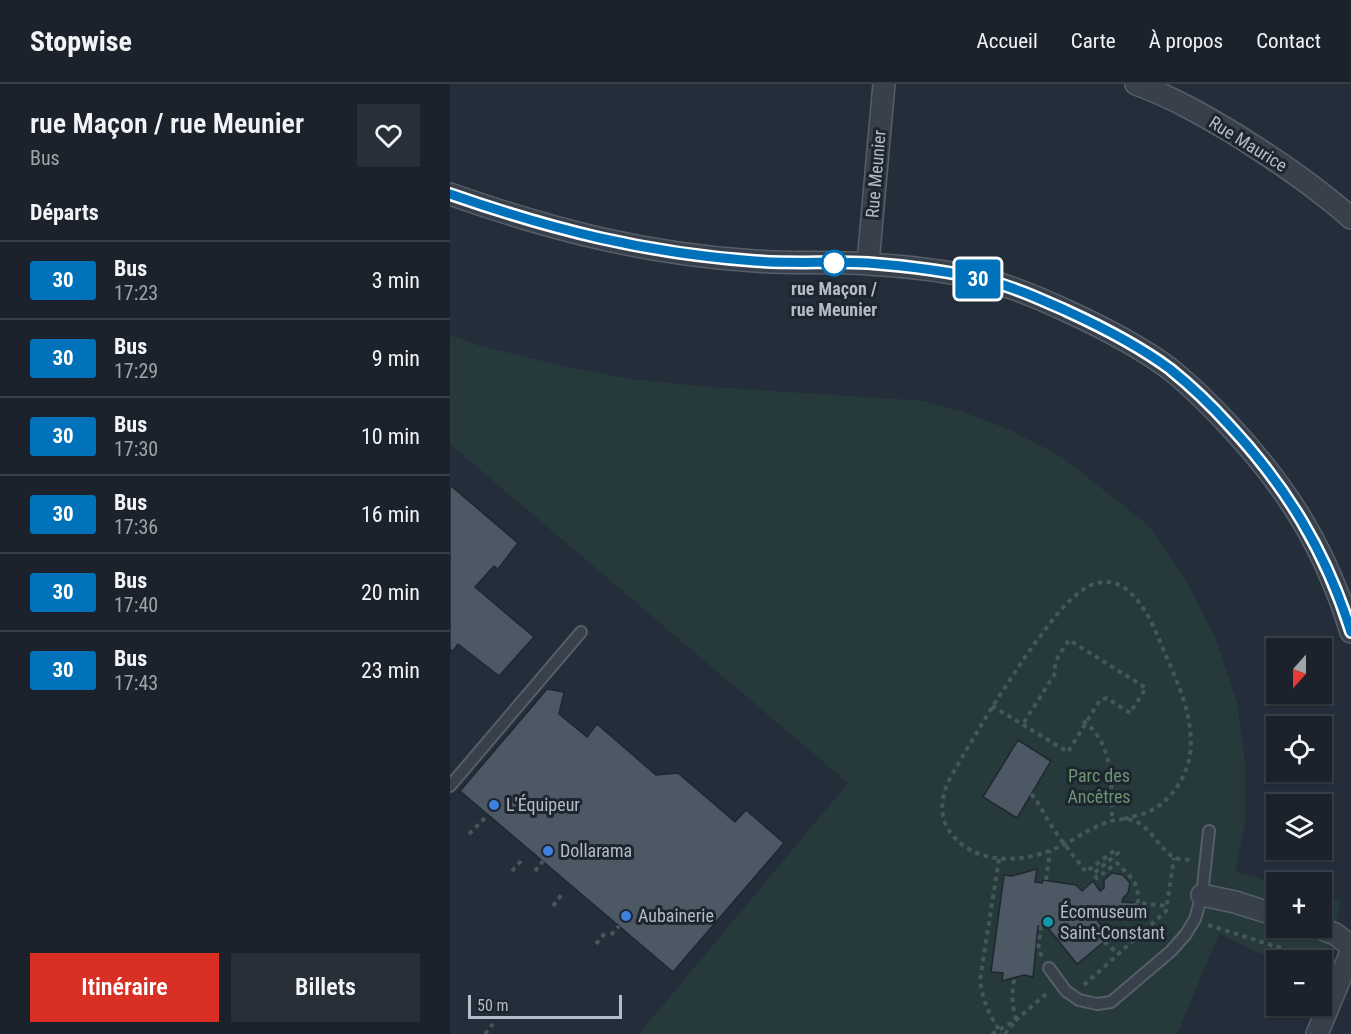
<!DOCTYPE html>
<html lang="fr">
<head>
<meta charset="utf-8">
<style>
  :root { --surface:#1b222c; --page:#282f38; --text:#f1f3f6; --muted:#a0a4a9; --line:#393f48; --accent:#d93025 }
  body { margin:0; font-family:"Roboto Condensed",sans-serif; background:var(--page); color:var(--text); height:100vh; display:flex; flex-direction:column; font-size:22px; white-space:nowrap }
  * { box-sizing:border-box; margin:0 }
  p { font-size:20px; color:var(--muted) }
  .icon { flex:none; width:33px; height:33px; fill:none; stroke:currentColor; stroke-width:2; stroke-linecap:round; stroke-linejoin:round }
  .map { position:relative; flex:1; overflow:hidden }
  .side { display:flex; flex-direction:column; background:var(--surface); width:450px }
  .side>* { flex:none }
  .badge { padding:0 12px; border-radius:4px; font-size:21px; line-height:39px }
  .needle { width:39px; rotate:201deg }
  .tools { position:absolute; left:816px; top:554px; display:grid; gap:12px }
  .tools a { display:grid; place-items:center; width:66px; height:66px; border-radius:0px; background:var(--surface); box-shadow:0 2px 4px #0004,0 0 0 2px var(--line); font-size:30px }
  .scale { position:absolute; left:18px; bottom:15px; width:154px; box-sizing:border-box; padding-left:6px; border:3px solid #b3bbc6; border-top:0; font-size:16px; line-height:21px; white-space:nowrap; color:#b3bbc6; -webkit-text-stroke:4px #1d252f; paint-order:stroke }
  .map>.badge { position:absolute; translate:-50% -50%; box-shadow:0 0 0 3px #fff }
  h2 { padding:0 30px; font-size:22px; line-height:54px }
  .round { display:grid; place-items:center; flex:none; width:63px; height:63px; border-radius:0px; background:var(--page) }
  .head { display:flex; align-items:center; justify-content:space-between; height:102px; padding:0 30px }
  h1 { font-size:28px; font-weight:600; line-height:45px }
  .action { display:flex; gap:12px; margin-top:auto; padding:12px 30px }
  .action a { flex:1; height:69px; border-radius:0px; background:var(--accent); color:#fff; font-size:24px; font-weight:600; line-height:69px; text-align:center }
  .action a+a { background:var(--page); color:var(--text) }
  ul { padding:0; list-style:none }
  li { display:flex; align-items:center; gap:18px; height:78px; padding:0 30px; border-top:2px solid var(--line) }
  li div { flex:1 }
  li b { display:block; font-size:22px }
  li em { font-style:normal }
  li .badge { min-width:66px; font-weight:700; text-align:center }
  header { display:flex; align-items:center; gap:36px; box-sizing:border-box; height:84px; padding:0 30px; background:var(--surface); border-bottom:2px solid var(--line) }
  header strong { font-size:28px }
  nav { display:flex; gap:33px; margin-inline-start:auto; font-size:21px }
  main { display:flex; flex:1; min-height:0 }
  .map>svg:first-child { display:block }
  .green { fill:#263a3b }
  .building { fill:#4c5965; stroke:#1f2731; stroke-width:1.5 }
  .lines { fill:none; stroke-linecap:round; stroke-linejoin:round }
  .service-casing { stroke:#565e68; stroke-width:14 }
  .minor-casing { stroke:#565e68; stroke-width:24 }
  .path { stroke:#445759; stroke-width:4; stroke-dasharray:4.5 4.5; stroke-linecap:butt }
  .service { stroke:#38404b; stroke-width:10 }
  .minor { stroke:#38404b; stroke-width:21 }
  .line-casing { stroke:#fff; stroke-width:14 }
  .line { stroke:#0072bc; stroke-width:9 }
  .stop-dot { fill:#fff; stroke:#0072bc; stroke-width:3 }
  .shop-dot { fill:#3f7fe0; stroke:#1d252f; stroke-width:2 }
  .culture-dot { fill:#0f9aa8; stroke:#1d252f; stroke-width:2 }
  .labels { text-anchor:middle; stroke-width:6; stroke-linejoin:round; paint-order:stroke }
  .street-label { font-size:18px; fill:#b3bbc6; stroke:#1d252f }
  .stop-label { font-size:18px; font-weight:bold; fill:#b3bbc6; stroke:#1d252f }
  .park-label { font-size:18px; fill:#6b9673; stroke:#1d252f }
  .poi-label { font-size:18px; fill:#b3bbc6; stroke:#1d252f; text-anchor:start }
</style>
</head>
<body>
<header>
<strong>Stopwise</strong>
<nav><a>Accueil</a><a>Carte</a><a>À propos</a><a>Contact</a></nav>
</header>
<main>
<section class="side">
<div class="head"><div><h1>rue Maçon / rue Meunier</h1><p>Bus</p></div><a class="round"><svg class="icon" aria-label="heart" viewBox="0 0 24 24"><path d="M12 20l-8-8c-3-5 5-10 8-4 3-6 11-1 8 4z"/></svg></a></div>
<h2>Départs</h2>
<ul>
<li><span class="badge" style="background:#0072bc;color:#fff">30</span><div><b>Bus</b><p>17:23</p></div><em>3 min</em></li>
<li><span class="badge" style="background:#0072bc;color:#fff">30</span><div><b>Bus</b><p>17:29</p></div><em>9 min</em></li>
<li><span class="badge" style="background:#0072bc;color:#fff">30</span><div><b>Bus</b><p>17:30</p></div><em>10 min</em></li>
<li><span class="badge" style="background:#0072bc;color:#fff">30</span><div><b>Bus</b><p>17:36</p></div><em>16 min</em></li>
<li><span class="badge" style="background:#0072bc;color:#fff">30</span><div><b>Bus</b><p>17:40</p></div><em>20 min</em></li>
<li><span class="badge" style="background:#0072bc;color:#fff">30</span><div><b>Bus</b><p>17:43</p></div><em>23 min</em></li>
</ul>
<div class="action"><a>Itinéraire</a><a>Billets</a></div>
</section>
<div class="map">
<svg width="901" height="950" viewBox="0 0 901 950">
  <rect width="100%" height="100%" fill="#242e3a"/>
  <path class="green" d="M0 251 27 261 121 284 182 295 247 302 474 317 513 328 558 345 612 373 699 442 736 496 766 555 787 618 795 678V738L785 788 826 799V843H872V811L891 817 884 848 872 883V876L826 877 769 850 727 950H189L398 699 0 360Z"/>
  <path class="building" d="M0 401 68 459 48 485 44 482 25 503 84 553 49 592 8 560 3 567 0 565Z
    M97 605 114 608 109 630 137 653 147 640 206 691 228 689 285 738 296 726 334 759 223 888 10 707Z
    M568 656 601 677 567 734 533 713Z
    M587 785 585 798 592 799 593 796 626 801 632 807 643 797 650 807 654 804V796L662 789 673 791 680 799 678 809 673 814 672 818 685 819 682 833 654 829 646 835 660 853 627 880 598 844 588 842 583 893 574 891 552 897 553 889 541 888 554 791 562 792Z"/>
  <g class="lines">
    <defs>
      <path id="service" d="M0 702 131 548
        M599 884 616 907 629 916 647 920 661 918 721 867 736 850 745 835 752 811 759 747"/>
      <path id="minor" d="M686 0C722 13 753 31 785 50 826 76 865 102 901 134
        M0 110C102 146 196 170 305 177 343 180 381 177 418 180 457 182 498 187 536 196 564 203 591 215 617 227 652 243 689 262 720 285 740 301 758 319 775 337 836 401 875 463 901 548
        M418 179 434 0
        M752 811 785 818 826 831
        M867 843 885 850 901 862
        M867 950 901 868"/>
    </defs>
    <use href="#service" class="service-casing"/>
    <use href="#minor" class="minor-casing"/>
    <path class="path" d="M542 622 618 668 650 616 657 614 680 629 696 604 619 556C613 566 602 577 606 588L573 640
      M633 637C665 659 661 703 662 737
      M581 710C590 719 592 728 599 738 610 756 624 772 636 788L665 766 668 769 643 790 647 794 667 779C681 794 689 797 688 819
      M674 735C682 732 692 731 700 727 709 723 718 715 724 707 756 666 736 617 717 574 706 549 698 523 676 505 664 496 650 496 637 503 616 516 600 539 585 559 553 604 525 650 498 698 490 717 489 737 504 753 530 782 575 778 607 764 629 754 649 736 674 735 697 734 707 763 723 773 728 776 736 775 741 776
      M19 750 38 731
      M549 775 530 896C533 920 540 930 551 950
      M62 787 72 776
      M85 787 93 777
      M596 796 600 767
      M103 822 112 810
      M684 822 688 819 718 822
      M758 841 869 876
      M161 851 169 842
      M654 858 669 870
      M146 860 156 848
      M592 872 588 866 591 843H596
      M634 901 716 827 724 774
      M35 950 43 940
      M542 950 566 936 596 910
      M555 950 566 936C562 922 561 907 565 893"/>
    <use href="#service" class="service"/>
    <use href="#minor" class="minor"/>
  </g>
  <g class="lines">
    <defs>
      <path id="line" d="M0 110C103 146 195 169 305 177 343 180 381 177 418 179 457 182 498 187 536 196 564 203 590 215 617 227 652 243 689 262 720 285 741 302 761 321 779 341 836 402 876 468 901 548"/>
    </defs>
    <use href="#line" class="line-casing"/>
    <use href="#line" class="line"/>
  </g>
  <circle class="stop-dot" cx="384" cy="179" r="12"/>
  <g class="shop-dot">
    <circle cx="44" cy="721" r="6"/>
    <circle cx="98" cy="767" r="6"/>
    <circle cx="176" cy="832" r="6"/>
  </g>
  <circle class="culture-dot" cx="598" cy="838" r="6"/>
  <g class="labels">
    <g class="street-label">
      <text transform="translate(798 60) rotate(32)" y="6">Rue Maurice</text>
      <text transform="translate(426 90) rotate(-85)" y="6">Rue Meunier</text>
    </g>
    <g class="stop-label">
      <text x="384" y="211">rue Maçon /<tspan x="384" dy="21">rue Meunier</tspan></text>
    </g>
    <g class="park-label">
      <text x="649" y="698">Parc des<tspan x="649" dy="21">Ancêtres</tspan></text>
    </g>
    <g class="poi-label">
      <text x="56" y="727">L'Équipeur</text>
      <text x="110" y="773">Dollarama</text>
      <text x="610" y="834">Écomuseum<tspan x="610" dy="21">Saint-Constant</tspan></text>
      <text x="188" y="838">Aubainerie</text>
    </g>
  </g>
</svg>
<div class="tools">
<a><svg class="needle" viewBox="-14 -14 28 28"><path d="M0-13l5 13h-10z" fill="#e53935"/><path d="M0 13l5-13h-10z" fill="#a0a4a9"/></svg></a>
<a><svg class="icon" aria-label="locate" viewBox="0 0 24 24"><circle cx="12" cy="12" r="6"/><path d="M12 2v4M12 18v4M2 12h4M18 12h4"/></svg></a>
<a><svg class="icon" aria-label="layers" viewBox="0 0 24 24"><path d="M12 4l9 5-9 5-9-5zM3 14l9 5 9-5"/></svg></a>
<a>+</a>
<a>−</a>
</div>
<div class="scale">50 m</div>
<b class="badge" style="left:528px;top:195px;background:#0072bc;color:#fff">30</b>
</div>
</main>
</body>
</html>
